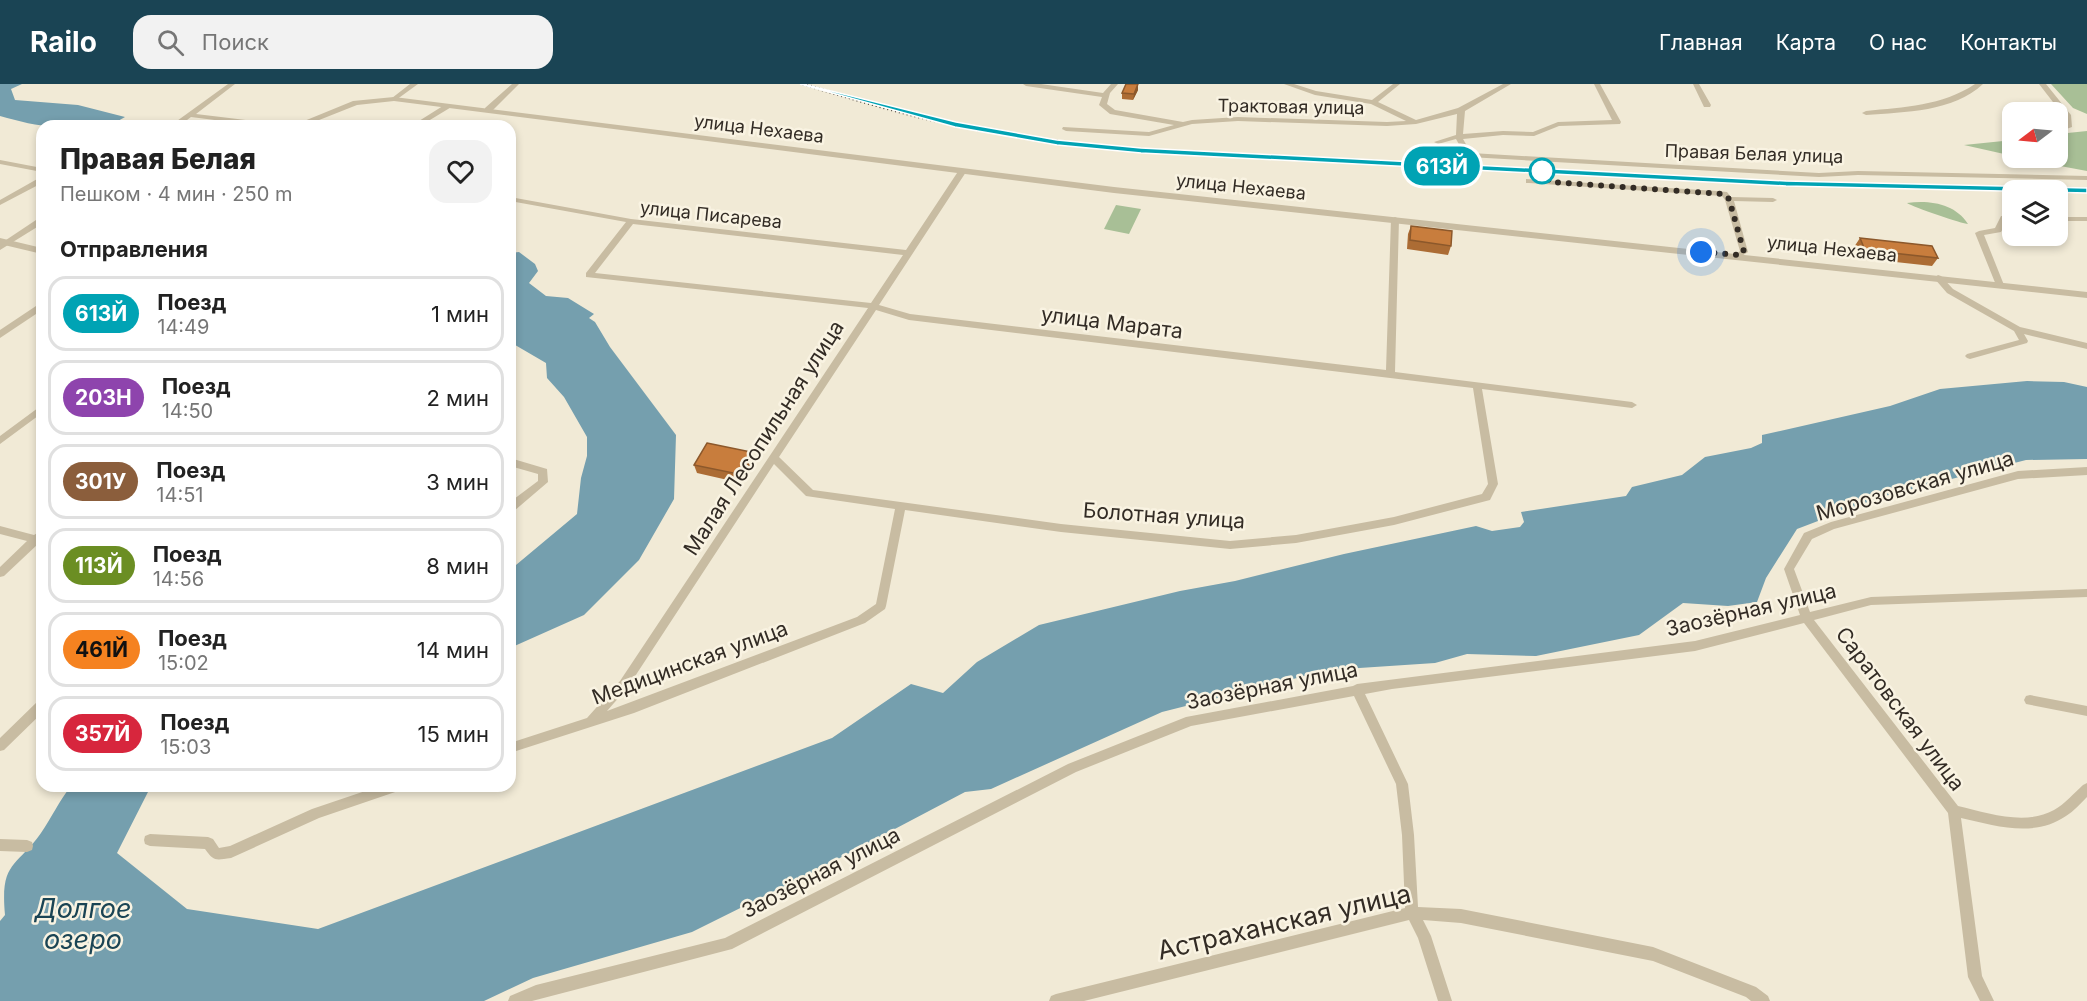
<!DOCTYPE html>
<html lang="ru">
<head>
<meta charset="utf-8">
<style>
  :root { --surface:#fff; --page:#f2f2f2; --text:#222; --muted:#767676; --line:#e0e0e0; --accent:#1a4454 }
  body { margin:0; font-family:Inter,sans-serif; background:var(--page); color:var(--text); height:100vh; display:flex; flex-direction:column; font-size:22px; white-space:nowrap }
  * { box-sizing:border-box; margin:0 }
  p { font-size:20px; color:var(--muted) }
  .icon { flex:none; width:33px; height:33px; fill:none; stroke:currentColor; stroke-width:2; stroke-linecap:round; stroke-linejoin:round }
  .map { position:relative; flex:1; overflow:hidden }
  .side { position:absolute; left:36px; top:36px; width:480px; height:672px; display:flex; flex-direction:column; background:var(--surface); border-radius:18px; box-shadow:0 3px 9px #0003 }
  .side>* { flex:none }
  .badge { padding:0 12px; border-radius:20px; font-size:21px; line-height:39px }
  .needle { width:39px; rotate:254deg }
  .tools { position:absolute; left:2002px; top:18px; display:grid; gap:12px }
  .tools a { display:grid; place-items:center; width:66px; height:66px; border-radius:12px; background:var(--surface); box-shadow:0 3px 9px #0003; font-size:30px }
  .you { position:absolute; width:30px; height:30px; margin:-15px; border:4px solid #fff; border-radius:50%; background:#1a73e8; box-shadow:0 0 0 9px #1a73e833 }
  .map>.badge { position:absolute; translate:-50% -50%; box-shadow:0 0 0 3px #fff }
  h2 { padding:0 24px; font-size:22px; line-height:54px }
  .round { display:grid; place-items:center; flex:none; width:63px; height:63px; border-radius:18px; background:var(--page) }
  .summary { display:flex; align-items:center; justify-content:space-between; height:102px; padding:0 24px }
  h1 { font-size:28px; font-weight:800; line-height:45px }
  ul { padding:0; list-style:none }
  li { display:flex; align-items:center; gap:18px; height:75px; margin:0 12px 9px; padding:0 12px; border:3px solid var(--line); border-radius:18px }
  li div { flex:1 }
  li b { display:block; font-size:22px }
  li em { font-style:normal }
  li .badge { min-width:66px; font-weight:700; text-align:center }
  header { display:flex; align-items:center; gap:36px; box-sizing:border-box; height:84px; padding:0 30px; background:var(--accent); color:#fff }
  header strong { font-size:28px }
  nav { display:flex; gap:33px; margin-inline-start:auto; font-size:21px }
  .search { width:420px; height:54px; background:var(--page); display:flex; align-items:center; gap:15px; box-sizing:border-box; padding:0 21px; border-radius:18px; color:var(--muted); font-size:22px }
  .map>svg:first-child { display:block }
  .green { fill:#a8bf96 }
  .water { fill:#759fae }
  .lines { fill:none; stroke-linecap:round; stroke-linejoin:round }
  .minor { fill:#c8bca2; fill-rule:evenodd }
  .tertiary { fill:#c8bca2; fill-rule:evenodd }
  .rail { stroke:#332c25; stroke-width:3; stroke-dasharray:1 3; stroke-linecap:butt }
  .wall { fill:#ac6c34 }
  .shaded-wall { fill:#8c582b }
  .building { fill:#c87d3d; stroke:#8c582b; stroke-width:1.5 }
  .line { fill:#00a3b4; stroke:#fff; stroke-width:1.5 }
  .walk { stroke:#332c25; stroke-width:6; stroke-dasharray:0 10.8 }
  .stop-dot { fill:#fff; stroke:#00a3b4; stroke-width:3 }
  .labels { text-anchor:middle; stroke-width:5; stroke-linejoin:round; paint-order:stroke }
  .far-street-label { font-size:18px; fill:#332c25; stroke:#f9f3e2 }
  .street-label { font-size:21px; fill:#332c25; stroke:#f9f3e2 }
  .near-street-label { font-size:26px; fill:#332c25; stroke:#f9f3e2 }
  .near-water-label { font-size:27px; font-style:italic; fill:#1a4454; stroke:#f9f3e2 }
</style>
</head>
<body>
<header>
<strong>Railo</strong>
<div class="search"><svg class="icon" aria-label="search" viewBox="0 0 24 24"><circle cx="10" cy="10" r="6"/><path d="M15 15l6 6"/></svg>Поиск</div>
<nav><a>Главная</a><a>Карта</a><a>О нас</a><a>Контакты</a></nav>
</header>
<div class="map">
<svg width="2087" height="917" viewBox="0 0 2087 917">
  <rect width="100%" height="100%" fill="#f1ead6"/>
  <path class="green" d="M2051 0H2087V30L2073 24Z
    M2087 47V87L2018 74H2058V50Z
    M2013 56V72L1964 61Z
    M1907 119C1931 116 1955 120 1968 140 1963 140 1913 123 1907 119Z
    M1116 121 1141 125 1129 150 1104 145Z"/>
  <path class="water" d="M0 0H22L11 5 15 16 78 21 125 33 109 42 88 36C58 49 30 40 0 32Z
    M519 168 535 180 538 187 529 199 546 212 568 214 594 230 589 234 595 238 610 263 676 351 674 415 639 476 584 531 510 564V486L577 430 581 394 587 372V353L564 313 547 294 546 279 510 258V169Z
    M2027 297 2064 298 2087 303V375L2026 376 1881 413 1797 445 1766 494 1757 518 1728 522 1683 519 1639 551 1536 572 1467 570 1435 579 1329 586 1162 628 991 705 965 708 817 786 692 848 533 894 484 917H0V837L5 831C0 777 16 784 41 749 52 733 59 717 71 702H156L148 708 117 769 187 825 318 845 832 654 911 600 943 609 977 578 1039 541 1180 507 1235 497 1344 470 1476 442 1492 447 1520 443 1524 438 1521 428 1626 412 1632 403 1682 391 1705 373 1751 364 1762 359V351L1890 322 1940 305Z"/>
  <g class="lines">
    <path class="minor" d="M228 0H235L196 30 280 40 284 42H262L191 33 179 42H170Z
      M410 0H418L396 16H392V14Z
      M512 0H519L491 28H485V24Z
      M1023 0H1041L1103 9 1111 0H1118L1110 9 1107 20 1115 26 1183 38 1192 36 1238 33 1387 38 1406 37 1371 20 1315 11 1284 0H1294L1316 7 1372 16 1393 0H1400L1378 18 1416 36 1458 24 1503 0H1511L1465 27 1463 50 1503 47 1533 48 1558 38 1612 36 1594 0H1600L1621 38 1620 40 1559 42 1534 52 1503 51 1463 55 1471 69 1819 89 1858 87 2087 92V96L1858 91 1819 93 1469 73H1466L1456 55 1438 60 1434 58 1456 51 1457 30 1416 40 1387 42 1238 37 1192 40 1149 52 1066 47 1062 45 1063 43 1149 48 1174 41 1110 30 1099 21 1102 13 1026 2Z
      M1693 0H1699L1711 21 1710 23H1704Z
      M1975 0H1983C1953 28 1905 28 1866 31L1862 29 1866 27C1904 23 1942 22 1975 0Z
      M2039 0H2046L2071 31 2072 43 2058 48V43L2065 40 2063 31Z
      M446 20 453 22 420 42H411Z
      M0 76 42 84V88L0 80Z
      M959 86 966 88 879 221 910 230 1386 286 1391 135 1395 133 1399 135 1395 288 1632 318 1637 321 1632 324 1482 305 1498 400 1490 416 1394 441 1296 459 1230 465 1061 448 905 426 886 522 885 525 865 539 634 629 510 669V659L587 634 620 597 868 224 586 193V189L626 138 510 117V113L631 135 906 166ZM633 140 903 171 871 219 595 189ZM876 226 909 236 1473 304 1488 400 1482 410 1394 433 1296 451 1230 457 1061 440 813 406 779 373ZM774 380 806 412 895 425 876 520 857 533 607 627 628 603Z
      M39 94H42V99L0 121V116Z
      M1526 95 1717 107 1727 108 1731 113 1773 114 1777 116 1773 118 1734 117 1748 168 1740 173 1736 171 1740 167 1725 116 1722 112 1529 99H1526Z
      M2001 132 2013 133V137H2007L2001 148 1984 151 2004 201 2000 204 1996 201 1975 149 1979 147 1995 144Z
      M2058 133H2087V137H2058Z
      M39 134H42V140L0 166V160Z
      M1938 191 1941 192 1953 205 2020 243 2087 259V265L2024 250 2028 257 2027 259 1970 275 1967 274 1965 272 1967 270 2019 256 2014 247 1947 209 1934 194Z
      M42 321V329L0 360V352Z
      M510 374 547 385 548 398 514 427 510 428V418L538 397V390L510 382Z
      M2087 383V391L2018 395 1834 445 1812 455 1794 485 1810 528 1871 513 2087 505V513L1871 521 1814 536 1958 722C1988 729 2025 742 2054 726 2065 720 2074 709 2083 701L2087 699V713C2080 720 2074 727 2066 732 2034 754 1996 742 1961 734L1982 892 1994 917H1980L1968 893 1948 729 1804 539 1695 567 1392 605 1365 610 1408 700 1414 751 1418 823 1461 825 1653 863 1756 903 1768 912 1770 917H1751L1746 913 1653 877 1461 839 1423 836 1431 852 1452 917H1438L1418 854 1409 836 1084 917H1049L1051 912 1056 910 1405 824 1402 751 1396 700 1354 612 1191 642 1076 688 732 865 532 917H508L510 912 536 901 725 854 1068 680 1186 633 1353 602 1357 600 1695 557 1800 531 1784 485 1804 449 1831 438 2018 387Z
      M0 442 34 451 42 446V460H38L4 492 0 493V483L27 457 0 450Z
      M2030 611 2087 622V632L2026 620 2024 616 2026 612Z
      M42 616V629L4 666 0 667V654L38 617Z
      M380 702H403L401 706 319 734 231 774C216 776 214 778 205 765L150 762 145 760 144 756 145 752 150 750 208 753 213 755 219 764 230 762 312 725Z
      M0 755 27 756 32 758 33 762 32 766 27 768 0 767Z"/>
    <path class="tertiary" d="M394 13 1114 103 2087 208V214L1114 109 394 17 357 21 304 42H292L353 17Z
      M0 154 42 164V170L0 160Z
      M42 218V226L0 254V246Z"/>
    <path class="rail" d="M803 0C853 15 903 30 954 41 1016 54 1078 60 1141 66L1786 99 2087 107"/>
  </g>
  <path class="wall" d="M1138 6 1133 16 1122 15V9Z
    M1411 142 1451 162 1448 171 1407 165 1408 150Z
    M1860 154 1938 174 1932 182 1859 174 1854 163Z
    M751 368 754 377 741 399 697 389 694 381Z"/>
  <path class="shaded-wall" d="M1138 0V6L1133 16 1134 10Z
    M751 368 754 377 741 399 738 390Z"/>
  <path class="building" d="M1126 0H1138L1134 10 1122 9Z
    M1411 142 1452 147 1451 162 1410 156Z
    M1860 154 1932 162 1938 174 1865 166Z
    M707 359 751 368 738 390 694 381Z"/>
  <path class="line" d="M800 0H803L956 38 1057 56 1141 64 1786 97 2087 104V109L1786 102 1141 69 1057 61 955 43Z"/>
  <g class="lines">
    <path class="walk" d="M1542 87 1550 98 1724 110 1729 115 1744 168 1740 171 1701 168"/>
  </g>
  <circle class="stop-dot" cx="1542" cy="87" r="12"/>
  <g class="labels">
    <g class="far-street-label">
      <text transform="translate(1291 23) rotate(1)" y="6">Трактовая улица</text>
      <text transform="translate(759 45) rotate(7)" y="6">улица Нехаева</text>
      <text transform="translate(1754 70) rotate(2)" y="6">Правая Белая улица</text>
      <text transform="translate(1241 103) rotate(6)" y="6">улица Нехаева</text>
      <text transform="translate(711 131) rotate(6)" y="6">улица Писарева</text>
      <text transform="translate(1832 165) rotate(6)" y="6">улица Нехаева</text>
    </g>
    <g class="street-label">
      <text transform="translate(1112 239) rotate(7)" y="7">улица Марата</text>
      <text transform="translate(764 354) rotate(-57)" y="7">Малая Лесопильная улица</text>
      <text transform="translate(1915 402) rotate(-16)" y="7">Морозовская улица</text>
      <text transform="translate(1164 432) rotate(4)" y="7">Болотная улица</text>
      <text transform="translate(1751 526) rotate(-13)" y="7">Заозёрная улица</text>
      <text transform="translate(690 579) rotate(-20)" y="7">Медицинская улица</text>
      <text transform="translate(1272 602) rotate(-11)" y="7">Заозёрная улица</text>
      <text transform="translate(1900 625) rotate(53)" y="7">Саратовская улица</text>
      <text transform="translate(821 789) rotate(-27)" y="7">Заозёрная улица</text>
    </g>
    <g class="near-street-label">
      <text transform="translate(1284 838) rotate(-13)" y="9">Астраханская улица</text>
    </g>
    <g class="near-water-label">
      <text x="83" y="834">Долгое<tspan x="83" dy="31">озеро</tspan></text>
    </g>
  </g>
</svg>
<div class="tools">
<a><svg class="needle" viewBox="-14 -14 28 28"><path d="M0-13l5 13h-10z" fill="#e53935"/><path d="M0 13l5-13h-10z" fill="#767676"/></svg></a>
<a><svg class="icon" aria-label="layers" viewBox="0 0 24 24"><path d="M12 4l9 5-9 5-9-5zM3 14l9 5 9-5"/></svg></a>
</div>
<div class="you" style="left:1701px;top:168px"></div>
<b class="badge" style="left:1442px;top:82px;background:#00a3b4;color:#fff">613Й</b>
<section class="side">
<div class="summary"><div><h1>Правая Белая</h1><p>Пешком · 4 мин · 250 m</p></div><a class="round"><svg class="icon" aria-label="heart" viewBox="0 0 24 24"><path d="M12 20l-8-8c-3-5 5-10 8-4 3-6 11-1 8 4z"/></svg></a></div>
<h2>Отправления</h2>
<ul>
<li><span class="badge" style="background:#00a3b4;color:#fff">613Й</span><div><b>Поезд</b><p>14:49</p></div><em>1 мин</em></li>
<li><span class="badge" style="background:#8e44ad;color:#fff">203Н</span><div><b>Поезд</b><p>14:50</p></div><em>2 мин</em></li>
<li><span class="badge" style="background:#8b5e3c;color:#fff">301У</span><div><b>Поезд</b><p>14:51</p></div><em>3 мин</em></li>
<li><span class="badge" style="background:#6b8e23;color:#fff">113Й</span><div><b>Поезд</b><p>14:56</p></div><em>8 мин</em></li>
<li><span class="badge" style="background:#f58220;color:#111">461Й</span><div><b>Поезд</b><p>15:02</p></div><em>14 мин</em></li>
<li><span class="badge" style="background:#d7263d;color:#fff">357Й</span><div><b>Поезд</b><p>15:03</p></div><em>15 мин</em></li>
</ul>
</section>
</div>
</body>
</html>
